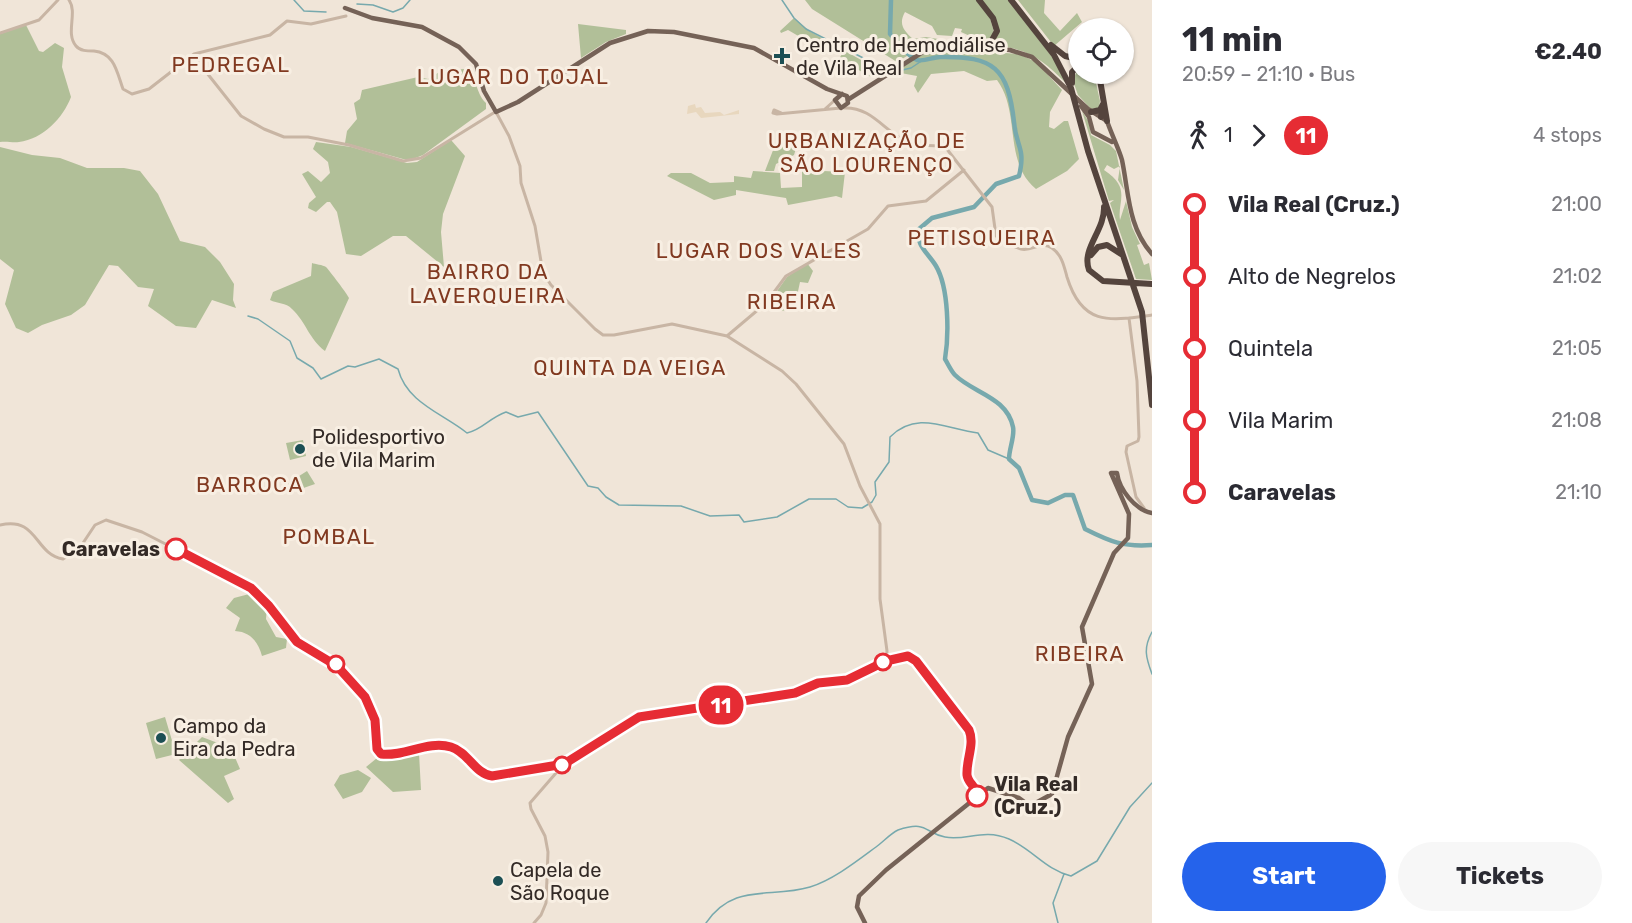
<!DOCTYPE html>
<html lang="en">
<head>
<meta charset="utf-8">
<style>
  :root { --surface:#fff; --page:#f7f7f7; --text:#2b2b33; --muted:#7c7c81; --accent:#2563eb }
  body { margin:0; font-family:Rubik,sans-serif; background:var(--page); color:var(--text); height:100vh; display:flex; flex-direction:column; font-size:22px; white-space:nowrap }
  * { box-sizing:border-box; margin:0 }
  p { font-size:20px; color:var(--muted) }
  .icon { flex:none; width:33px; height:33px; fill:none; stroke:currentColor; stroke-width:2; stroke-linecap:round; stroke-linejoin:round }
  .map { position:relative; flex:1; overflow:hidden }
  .drawer { display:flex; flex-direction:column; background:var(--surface); width:480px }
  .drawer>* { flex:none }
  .badge { padding:0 12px; border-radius:20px; font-size:21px; line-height:39px }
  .fabs { position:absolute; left:1068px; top:18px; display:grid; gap:12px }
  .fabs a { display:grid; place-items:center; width:66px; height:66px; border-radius:50%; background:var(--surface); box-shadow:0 2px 4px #0004; font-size:30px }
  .map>.badge { position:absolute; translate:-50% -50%; box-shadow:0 0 0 3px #fff }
  .legs { display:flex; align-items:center; gap:9px; height:66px; padding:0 30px; font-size:20px }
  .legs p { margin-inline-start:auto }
  .head { display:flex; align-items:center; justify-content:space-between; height:102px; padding:0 30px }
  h1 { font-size:33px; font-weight:700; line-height:45px }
  .primary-button { display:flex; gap:12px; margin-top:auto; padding:12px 30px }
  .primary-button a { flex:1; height:69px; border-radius:36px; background:var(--accent); color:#fff; font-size:24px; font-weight:700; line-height:69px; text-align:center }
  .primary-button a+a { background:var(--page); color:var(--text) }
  ul { padding:0 30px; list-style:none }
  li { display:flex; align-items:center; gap:21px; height:72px; font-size:22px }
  li i { display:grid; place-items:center; width:9px; height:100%; margin:0 8px; background:currentColor }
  li i::after { content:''; width:15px; height:15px; margin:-8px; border:4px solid; border-radius:50%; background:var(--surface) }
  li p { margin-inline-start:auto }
  li:first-child i { background:linear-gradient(#0000 50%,currentColor 0) }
  li:last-child i { background:linear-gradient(currentColor 50%,#0000 0) }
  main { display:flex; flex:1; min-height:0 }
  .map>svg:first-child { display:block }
  .green { fill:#b1bf98 }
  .plaza { fill:#e8d7be }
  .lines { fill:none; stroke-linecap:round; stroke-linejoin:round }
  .stream { stroke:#77a9ad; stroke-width:1.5 }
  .river { stroke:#77a9ad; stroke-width:4.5 }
  .minor { stroke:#c8b5a4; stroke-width:3 }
  .major { stroke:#756257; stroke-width:4.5 }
  .highway { stroke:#54443d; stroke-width:6 }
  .line-1-casing { stroke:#fff; stroke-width:14 }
  .line-1 { stroke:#e62c34; stroke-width:9 }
  .poi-dot { fill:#1c4f54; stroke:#f8efe3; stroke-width:2 }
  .stop-1-dot { fill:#fff; stroke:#e62c34; stroke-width:3 }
  .labels { text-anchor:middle; stroke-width:6; stroke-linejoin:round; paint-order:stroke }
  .poi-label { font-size:20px; fill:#332a26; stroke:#f8efe3; text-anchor:start }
  .stop-label { font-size:20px; font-weight:bold; fill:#332a26; stroke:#f8efe3; text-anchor:end }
  .neighbourhood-label { font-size:21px; letter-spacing:1.5px; fill:#813920; stroke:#f8efe3 }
</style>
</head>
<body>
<main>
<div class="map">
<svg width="1152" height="923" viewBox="0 0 1152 923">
  <rect width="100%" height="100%" fill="#f0e5d8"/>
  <path class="green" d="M805 0H977L989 15 994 32C990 41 980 45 970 44V36L961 32 962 29 955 28 952 36 937 35 932 26 905 12C898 24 904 31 913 39L926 37 956 42 927 44 897 62 812 9Z
    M981 0H1008L1056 62 1067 84C1042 59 1029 49 993 45L998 29Z
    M1018 0H1045L1044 13 1060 31 1077 13 1082 22 1054 46Z
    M794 18 811 32 881 71 871 77 839 59 842 54 829 47 826 52 788 30 781 33 780 31Z
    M578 24 626 30V34L606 42 581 58Z
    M26 25 39 51 43 52 55 43 64 48 62 67 71 97C63 118 43 139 19 142 13 143 7 141 0 142V34Z
    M943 48 1019 54 1036 62 1062 90 1050 112 1049 127 1054 129 1064 121H1068L1079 159 1067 171 1036 189C1003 162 1021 112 997 80L987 81 964 71 931 74 918 93 914 86 917 76 895 72 922 55Z
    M1078 68V74H1094L1100 101 1099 108 1091 109 1078 95 1073 81Z
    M464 69C478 76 475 93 486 103V109L423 155 413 159H403L345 143 347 131 357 119 354 103 360 99 362 90 418 77 428 79 441 71Z
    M1082 111 1089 122 1091 135 1110 145 1116 151 1124 190 1118 180 1120 166 1114 169 1107 165 1104 170C1132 188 1117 202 1120 220L1126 201 1132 227 1140 244 1137 245 1144 265 1149 263 1152 280 1136 279 1110 203 1114 200 1109 201Z
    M451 140 465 156 443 214 441 232 444 267 406 236H393L361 256 346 254 337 212 330 202H327L316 212 308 208 309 203 316 197 302 174 308 171 321 182 330 173 328 162 313 149 316 142 351 147 407 163 417 162Z
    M777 140 797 145 794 155 776 164 774 171H765Z
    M0 147 32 155 60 158 87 168H124L140 171 158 194 180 241 205 247 220 262 234 284 233 300 236 308 212 300 196 328 176 326 148 306 154 289 138 287 118 266 109 265 85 305 71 315 42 325 28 333 16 328 5 304 14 270 0 259Z
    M802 170 845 172 842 198 836 196 788 205 786 198 736 190V195L714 200 667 176 671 173H691L710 183 734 182V176L751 178 753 171 780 173 781 188 802 187Z
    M312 263C315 264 323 265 326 267 329 270 348 295 349 298L325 351C309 339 306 322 292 309 286 302 277 304 270 300L273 292 311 276Z
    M807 263 813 271 808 283 800 282 794 310 776 311 785 301V293L775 294 787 277Z
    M303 440 306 456 290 460 286 443Z
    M307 471 315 484 292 492 288 483Z
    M253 593 267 606 266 619 276 637 287 639 286 648 262 656C258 642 251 632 235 631L240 618 226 608 234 598Z
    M165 717 176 754 156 759 146 723Z
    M202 737 231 748 240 769 224 776 234 799 228 803 179 760Z
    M419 753 421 790 393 792 366 767 377 758Z
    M358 770 371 778 362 792 343 799 334 785 340 775Z"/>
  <path class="plaza" d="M695 104 696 108 701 107 705 113 720 112 724 115 739 110V114L701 118 696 112 687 114 688 106Z"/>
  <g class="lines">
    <path class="stream" d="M294 0 304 11 326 12
      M782 0 794 18 806 29 885 69
      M357 4 373 5 393 12 403 8 410 0
      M898 71 911 68 923 60
      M248 316 258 319 290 341 297 358 313 368 321 379 348 366 355 367 379 359 398 369C407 403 442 413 467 433 482 430 489 418 506 412L518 417 538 412 588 486 598 488 606 497 619 505 681 506 710 516 739 515 744 522 777 517 809 499H836L848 507 862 508 872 502 876 495 875 482 889 462 890 437C917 410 946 429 978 433L988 450 1009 459
      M1152 632C1143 648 1146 658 1152 674
      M706 923C734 882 770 899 810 887 833 880 857 861 876 847 884 841 890 834 898 830 928 820 924 833 945 837 967 841 983 828 1009 839 1032 849 1046 870 1071 876L1097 861 1130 807 1152 783
      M1058 923 1053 903 1064 874"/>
    <path class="river" d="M891 0 890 34C898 42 907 56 917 60 924 62 933 57 940 57 994 56 1008 68 1014 122 1016 148 1026 147 1019 176L996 184 974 207 932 218 919 229C915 245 929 254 936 266 949 288 949 335 945 359 948 364 951 371 955 375 973 393 1007 397 1013 427 1015 436 1009 449 1009 459L1019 468 1032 500 1048 503 1065 495H1073L1085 529C1111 542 1123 547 1152 545"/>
    <path class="minor" d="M69 0C78 13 65 33 76 46 80 51 87 51 94 51 115 53 117 73 123 89L132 94 149 89 194 54 270 35 287 21 311 24 346 16
      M0 33 39 20 58 0
      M190 58 199 63 241 116 264 129 284 137H308L349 145 403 161 421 158 495 112
      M844 108C873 107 884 132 909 143 922 148 935 143 946 148L992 207 996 236C1003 240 1013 247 1021 249 1032 252 1041 240 1052 248 1062 255 1064 266 1067 277 1082 326 1109 321 1152 315
      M825 109 835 100
      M496 112 509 136 520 166 521 183 535 226 543 273 551 285 595 329 603 335H614L672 324 727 336 782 371 796 384 844 444 860 486 880 524V599L887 651 886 661
      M777 114 841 108
      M777 114 773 113 774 110 781 113
      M1129 318 1137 381 1139 437 1138 441 1127 446 1126 452 1136 497 1144 508
      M727 336 766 303 786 276 868 229 888 206 926 201 964 170
      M0 525C38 516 34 554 63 559L79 549 95 525 106 520 142 532 248 586 266 602 297 642 333 662 362 692 375 720 377 749 381 755C404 757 428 740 451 747 468 751 475 774 492 776L564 764 639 717 795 694 818 683 847 680 894 658 908 656 914 659 969 730 971 737 968 779 975 787 985 789
      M534 923 541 915 546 903 548 852 545 836 531 809 530 803 563 765"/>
    <path class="major" d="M345 8 372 18 422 27 459 47 476 64 484 91 496 112 518 102 610 43 648 31 674 32 754 48 827 89 847 96 848 103 841 108 835 100 842 94
      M849 99 926 50 940 46 976 47 1010 50 1032 57 1088 109 1107 121C1111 133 1119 149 1122 160 1129 194 1128 227 1152 254
      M1081 106 1089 117 1093 132 1112 142
      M865 923 857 907 859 896 886 870 988 788 1019 798 1030 806 1052 794 1068 737 1092 684 1082 627 1114 553 1128 538 1129 514 1111 473H1117C1119 489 1135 510 1152 513"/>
    <path class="highway" d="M1011 0 1054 55 1071 88 1088 151 1142 312 1152 405
      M1051 45 1065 56 1078 59
      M976 47 992 40 997 31 993 18 979 0
      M1099 74 1107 121
      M1072 83V72L1078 66
      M1091 112 1100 110 1103 104
      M1101 117 1103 106
      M1104 207C1105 230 1081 249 1089 270L1103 281 1152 284
      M1091 255 1098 247 1107 245 1121 254"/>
  </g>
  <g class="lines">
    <defs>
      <path id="line-1" d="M176 549 251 588 269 606 297 642 337 666 365 697 375 720 377 749 381 754C404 757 428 740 451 747 468 752 475 774 492 776L564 764 639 717 795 693 818 683 847 680 886 661 908 656 916 661 969 730C975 744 966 760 967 775 968 784 977 786 977 796"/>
    </defs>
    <use href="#line-1" class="line-1-casing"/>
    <use href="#line-1" class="line-1"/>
  </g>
  <g class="poi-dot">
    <path d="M779 47h6v6h6v6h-6v6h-6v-6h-6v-6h6z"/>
    <circle cx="300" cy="449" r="6"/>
    <circle cx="161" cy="738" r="6"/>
    <circle cx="498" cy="881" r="6"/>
  </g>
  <g class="stop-1-dot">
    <circle cx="176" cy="549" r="10"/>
    <circle cx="883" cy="662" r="8"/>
    <circle cx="336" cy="664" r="8"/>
    <circle cx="562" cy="765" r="8"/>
    <circle cx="977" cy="796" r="10"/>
  </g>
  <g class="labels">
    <g class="poi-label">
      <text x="796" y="52">Centro de Hemodiálise<tspan x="796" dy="23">de Vila Real</tspan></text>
      <text x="312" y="444">Polidesportivo<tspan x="312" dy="23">de Vila Marim</tspan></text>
      <text x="173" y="733">Campo da<tspan x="173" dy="23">Eira da Pedra</tspan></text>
      <text x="510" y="877">Capela de<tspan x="510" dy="23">São Roque</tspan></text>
    </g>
    <g class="stop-label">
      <text x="160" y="556">Caravelas</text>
      <text x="994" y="791" text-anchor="start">Vila Real<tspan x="994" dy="23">(Cruz.)</tspan></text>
    </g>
    <g class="neighbourhood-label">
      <text x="231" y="72">PEDREGAL</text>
      <text x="513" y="84">LUGAR DO TOJAL</text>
      <text x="867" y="148">URBANIZAÇÃO DE<tspan x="867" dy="24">SÃO LOURENÇO</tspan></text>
      <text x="982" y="245">PETISQUEIRA</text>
      <text x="759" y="258">LUGAR DOS VALES</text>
      <text x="488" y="279">BAIRRO DA<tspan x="488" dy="24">LAVERQUEIRA</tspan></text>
      <text x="792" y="309">RIBEIRA</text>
      <text x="630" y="375">QUINTA DA VEIGA</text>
      <text x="250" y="492">BARROCA</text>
      <text x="329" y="544">POMBAL</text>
      <text x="1080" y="661">RIBEIRA</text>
    </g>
  </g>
</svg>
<div class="fabs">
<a><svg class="icon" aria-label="locate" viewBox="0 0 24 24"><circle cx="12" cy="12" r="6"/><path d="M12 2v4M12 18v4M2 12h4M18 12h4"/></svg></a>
</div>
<b class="badge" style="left:721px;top:705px;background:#e62c34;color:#fff">11</b>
</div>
<section class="drawer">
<div class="head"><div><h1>11 min</h1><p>20:59 – 21:10 · Bus</p></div><b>€2.40</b></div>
<div class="legs"><svg class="icon" aria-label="walk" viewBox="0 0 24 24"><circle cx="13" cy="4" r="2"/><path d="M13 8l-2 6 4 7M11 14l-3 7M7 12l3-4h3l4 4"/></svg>1<svg class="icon" aria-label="forward" viewBox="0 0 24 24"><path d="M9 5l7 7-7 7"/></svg><b class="badge" style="background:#e62c34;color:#fff">11</b><p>4 stops</p></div>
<ul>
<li><i style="color:#e62c34"></i><b>Vila Real (Cruz.)</b><p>21:00</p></li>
<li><i style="color:#e62c34"></i><span>Alto de Negrelos</span><p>21:02</p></li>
<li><i style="color:#e62c34"></i><span>Quintela</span><p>21:05</p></li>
<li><i style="color:#e62c34"></i><span>Vila Marim</span><p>21:08</p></li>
<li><i style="color:#e62c34"></i><b>Caravelas</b><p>21:10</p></li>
</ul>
<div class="primary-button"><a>Start</a><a>Tickets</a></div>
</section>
</main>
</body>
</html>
